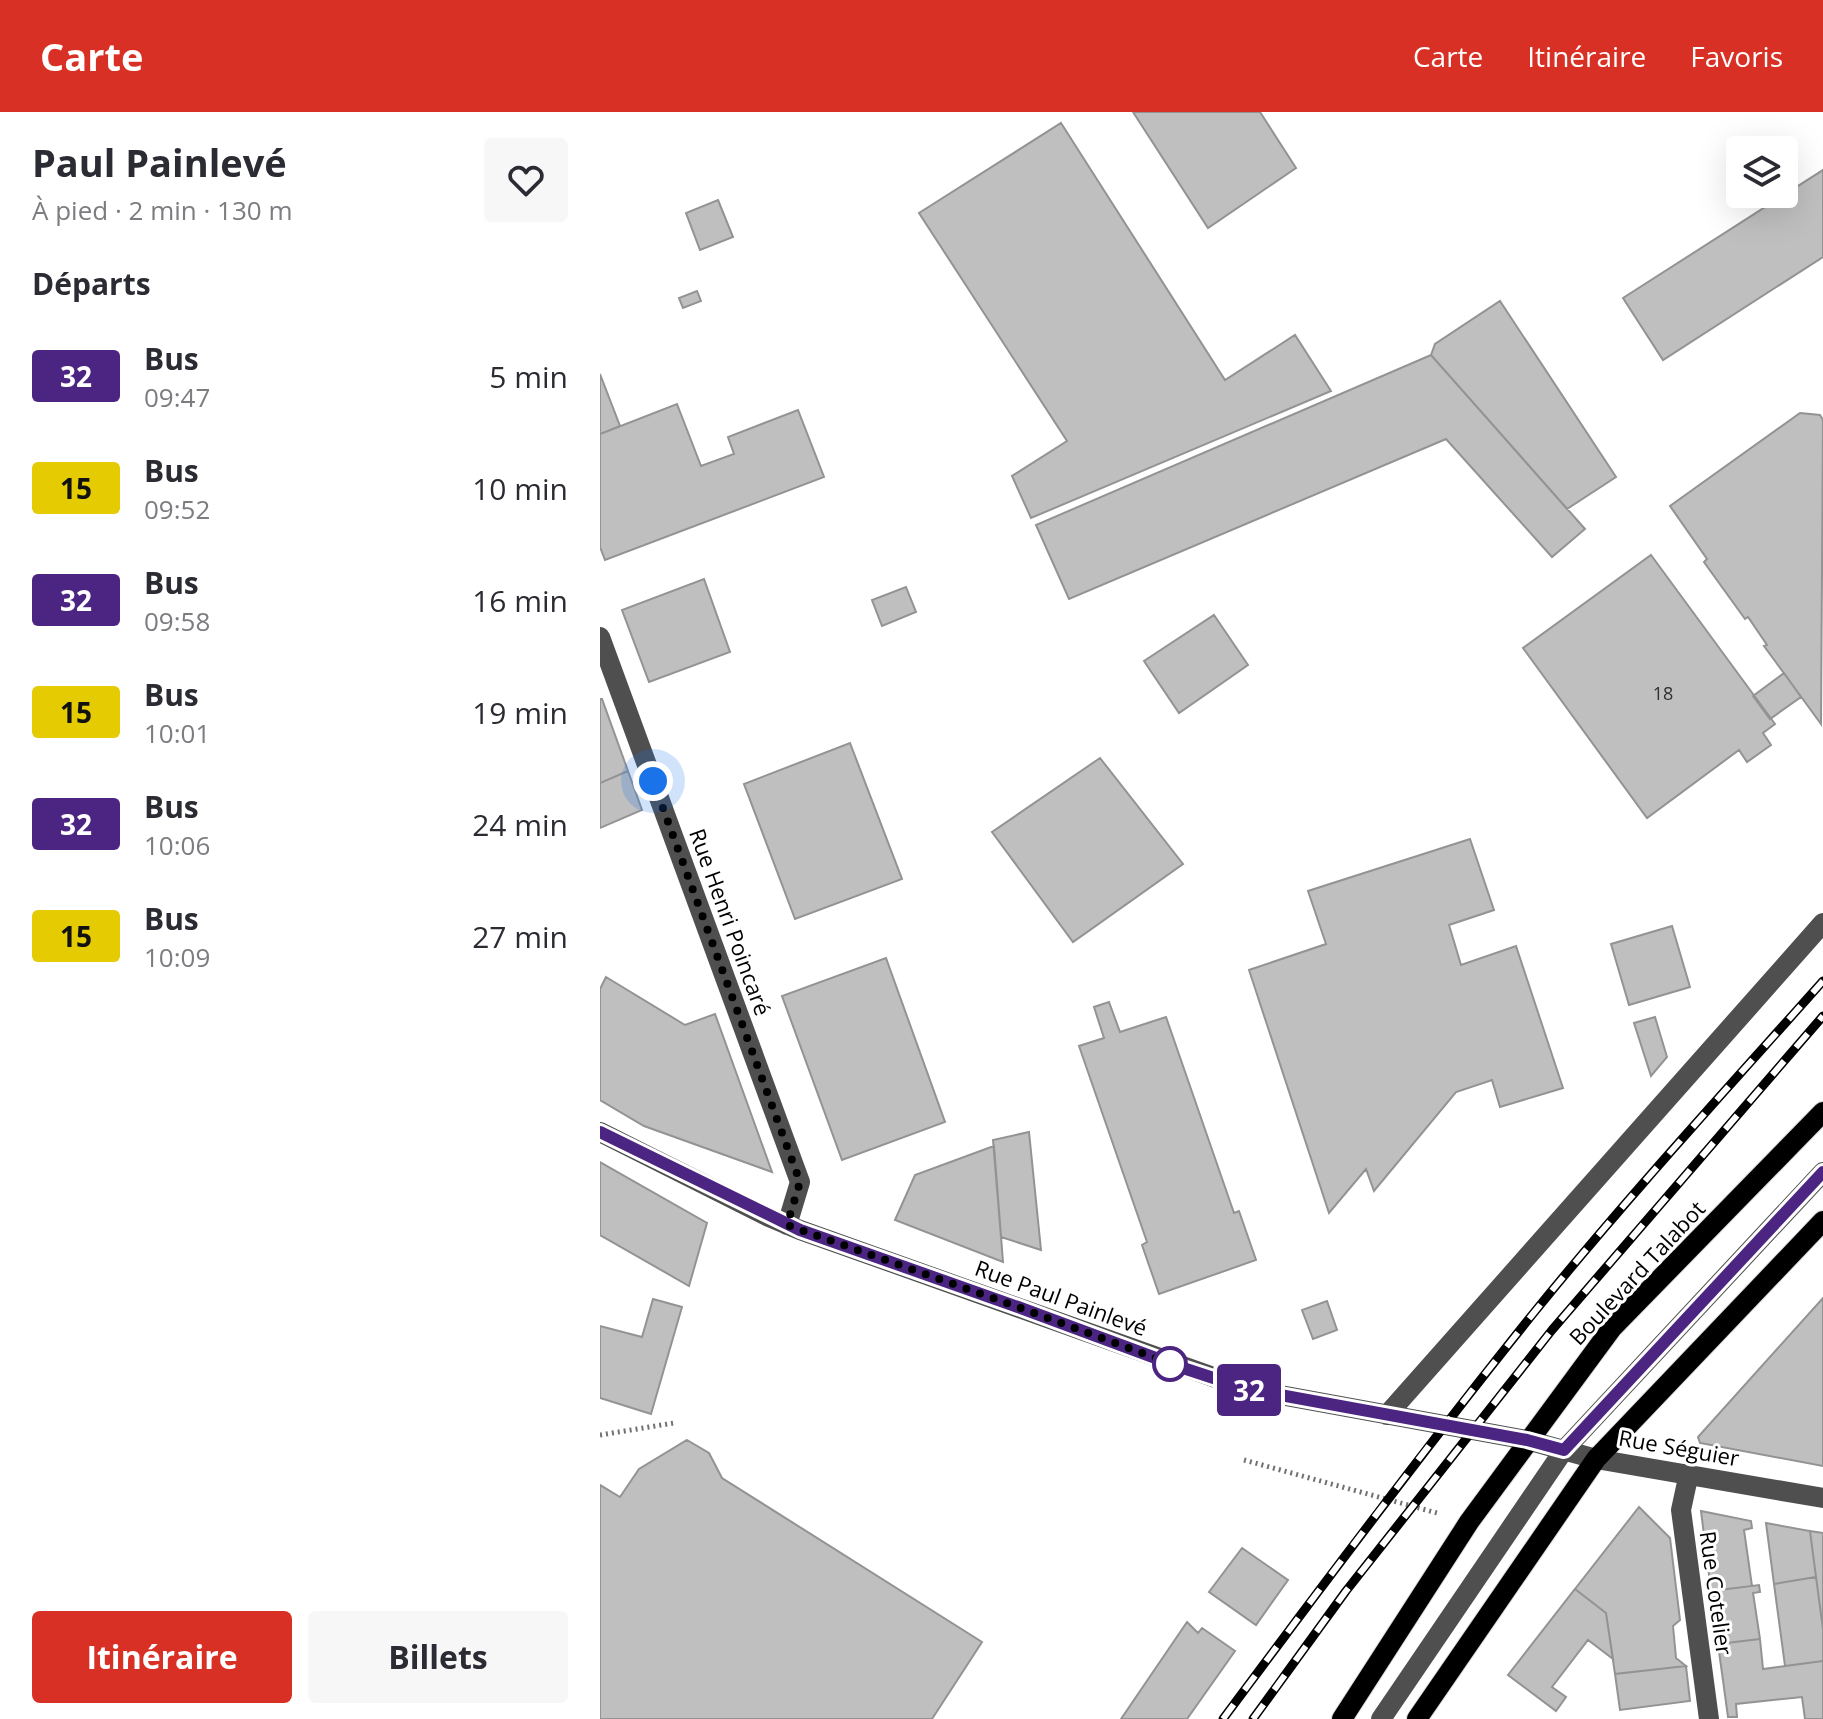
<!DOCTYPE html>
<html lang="fr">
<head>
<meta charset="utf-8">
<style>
  :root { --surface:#fff; --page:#f7f7f7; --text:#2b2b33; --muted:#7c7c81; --accent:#d93025 }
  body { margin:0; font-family:"Open Sans",sans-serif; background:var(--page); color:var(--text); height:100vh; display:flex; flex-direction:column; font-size:30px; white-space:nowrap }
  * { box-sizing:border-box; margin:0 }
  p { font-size:26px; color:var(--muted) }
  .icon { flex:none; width:44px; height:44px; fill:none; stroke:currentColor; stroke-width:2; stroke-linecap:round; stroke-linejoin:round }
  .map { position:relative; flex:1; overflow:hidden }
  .drawer { display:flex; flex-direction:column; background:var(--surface); width:600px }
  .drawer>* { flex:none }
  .badge { padding:0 16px; border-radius:6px; font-size:28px; line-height:52px }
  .fabs { position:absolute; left:1126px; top:24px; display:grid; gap:16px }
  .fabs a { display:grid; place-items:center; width:72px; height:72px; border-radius:8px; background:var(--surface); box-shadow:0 8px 32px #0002; font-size:40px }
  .you { position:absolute; width:40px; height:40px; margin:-20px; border:6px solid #fff; border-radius:50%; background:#1a73e8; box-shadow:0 0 0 12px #1a73e833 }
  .map>.badge { position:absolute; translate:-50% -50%; box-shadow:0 0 0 4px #fff }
  h2 { padding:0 32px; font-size:30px; line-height:72px }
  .round { display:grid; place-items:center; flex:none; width:84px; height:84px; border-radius:8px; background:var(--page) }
  .summary { display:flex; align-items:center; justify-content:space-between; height:136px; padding:0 32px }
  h1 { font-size:38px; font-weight:700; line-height:60px }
  .cta { display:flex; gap:16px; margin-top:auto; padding:16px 32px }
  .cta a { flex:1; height:92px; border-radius:8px; background:var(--accent); color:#fff; font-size:32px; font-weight:700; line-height:92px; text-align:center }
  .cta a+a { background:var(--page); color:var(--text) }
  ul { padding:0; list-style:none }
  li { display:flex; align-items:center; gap:24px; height:112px; padding:0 32px }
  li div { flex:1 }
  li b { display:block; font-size:30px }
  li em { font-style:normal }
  li .badge { min-width:88px; font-weight:700; text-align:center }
  header { display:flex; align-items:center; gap:48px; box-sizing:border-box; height:112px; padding:0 40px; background:var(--accent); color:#fff }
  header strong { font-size:38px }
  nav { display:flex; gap:44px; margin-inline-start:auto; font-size:28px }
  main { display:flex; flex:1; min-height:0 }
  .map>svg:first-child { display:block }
  .building { fill:#bfbfbf; stroke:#939393; stroke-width:2 }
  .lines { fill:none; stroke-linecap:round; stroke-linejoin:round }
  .major-casing { stroke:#dbdbdb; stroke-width:22 }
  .path { stroke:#717171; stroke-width:5; stroke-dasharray:2 4; stroke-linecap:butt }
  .minor { stroke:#4f4f4f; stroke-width:20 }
  .major { stroke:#000; stroke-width:20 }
  .rail-casing { stroke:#000; stroke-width:9 }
  .rail { stroke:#fff; stroke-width:6; stroke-dasharray:18; stroke-linecap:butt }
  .line-casing { stroke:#fff; stroke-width:18 }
  .line { stroke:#4c2582; stroke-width:12 }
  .walk { stroke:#000; stroke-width:8; stroke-dasharray:0 14.4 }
  .stop-dot { fill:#fff; stroke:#4c2582; stroke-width:4 }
  .labels { text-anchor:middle; stroke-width:6; stroke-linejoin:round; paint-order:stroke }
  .number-label { font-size:18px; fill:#303030 }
  .street-label { font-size:22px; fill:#000; stroke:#fff }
</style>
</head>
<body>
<header>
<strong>Carte</strong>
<nav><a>Carte</a><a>Itinéraire</a><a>Favoris</a></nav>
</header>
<main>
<section class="drawer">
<div class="summary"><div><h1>Paul Painlevé</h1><p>À pied · 2 min · 130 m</p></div><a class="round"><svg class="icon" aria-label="heart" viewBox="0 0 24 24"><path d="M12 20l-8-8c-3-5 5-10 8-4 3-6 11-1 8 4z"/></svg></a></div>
<h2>Départs</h2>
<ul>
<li><span class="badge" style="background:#4c2582;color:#fff">32</span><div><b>Bus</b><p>09:47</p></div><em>5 min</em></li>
<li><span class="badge" style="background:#e5cb02;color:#111">15</span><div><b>Bus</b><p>09:52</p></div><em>10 min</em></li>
<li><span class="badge" style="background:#4c2582;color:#fff">32</span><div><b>Bus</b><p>09:58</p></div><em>16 min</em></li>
<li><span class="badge" style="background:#e5cb02;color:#111">15</span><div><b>Bus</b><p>10:01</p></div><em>19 min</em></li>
<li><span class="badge" style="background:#4c2582;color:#fff">32</span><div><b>Bus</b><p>10:06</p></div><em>24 min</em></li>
<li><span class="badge" style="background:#e5cb02;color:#111">15</span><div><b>Bus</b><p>10:09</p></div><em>27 min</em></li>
</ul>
<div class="cta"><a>Itinéraire</a><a>Billets</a></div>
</section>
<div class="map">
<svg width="1223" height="1607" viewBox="0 0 1223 1607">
  <rect width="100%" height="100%" fill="#fff"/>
  <path class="building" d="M533 0H660L696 56 608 116Z
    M461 11 625 268 695 223 731 279 431 406 412 364 467 329 319 101Z
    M1223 58V145L1063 248 1023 186Z
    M118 88 133 125 100 138 86 101Z
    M97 179 101 189 83 196 79 186Z
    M900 189 1016 365 967 397 831 243 835 232Z
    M831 243 985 417 952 445 846 327 469 487 436 413Z
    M0 262 20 314 0 322Z
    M77 292 101 354 134 342 128 325 198 298 224 365 5 448 0 435V322Z
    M1200 301 1220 303 1223 308 1221 612 1164 534 1167 533 1148 505 1145 507 1104 450 1107 447 1070 394Z
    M1051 443 1175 612 1163 621 1171 633 1147 650 1139 638 1047 706 923 536Z
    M104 467 130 540 49 570 22 498Z
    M306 475 316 500 282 514 272 488Z
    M614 503 648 553 579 601 544 549Z
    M1184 561 1201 585 1170 607 1153 584Z
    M0 587H2L28 659 0 671Z
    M250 631 302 767 195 807 144 672Z
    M500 646 583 752 473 830 392 720Z
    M28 659 42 698 0 716V671Z
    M870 727 894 798 849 813 861 853 916 834 963 976 900 995 892 968 856 980 774 1079 766 1057 729 1101 649 858 726 832 708 779Z
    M1072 814 1090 875 1029 893 1011 832Z
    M286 846 345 1010 242 1048 182 884Z
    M6 865 85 913 115 902 172 1060 44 1014 0 988V877Z
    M509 890 520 920 566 905 634 1101 639 1099 656 1148 559 1182 542 1133 547 1130 479 934 504 926 494 895Z
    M1055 905 1067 945 1051 964 1034 911Z
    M429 1020 441 1138 401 1125 393 1028Z
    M394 1034 403 1150 295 1108 315 1063Z
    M0 1050 107 1111 89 1174 0 1123Z
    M1223 1186V1354L1100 1331 1098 1325Z
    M53 1187 82 1195 51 1302 0 1286V1214L42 1225Z
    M727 1189 737 1218 713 1227 702 1198Z
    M87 1328 109 1341 122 1366 382 1530 332 1607H0V1373L20 1385 39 1357Z
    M1039 1395 1070 1426 1080 1508 1073 1514 1076 1546 1086 1554 1015 1562 1006 1501 975 1477Z
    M1101 1399 1151 1409 1152 1416 1144 1418 1152 1474 1111 1479Z
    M1166 1411 1210 1419 1216 1465 1174 1472Z
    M1210 1419 1223 1421V1517L1216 1465Z
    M642 1436 688 1468 656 1513 609 1480Z
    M1216 1465 1223 1517V1549L1185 1554 1174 1472Z
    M1159 1473 1160 1480 1153 1481 1160 1527 1118 1532 1111 1479Z
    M975 1477 1006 1501 1013 1547 988 1528 952 1575 966 1585 956 1599 908 1563Z
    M587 1510 598 1521 602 1516 635 1539 587 1607H521Z
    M1160 1527 1163 1557 1223 1549V1607H1205L1202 1585 1136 1592 1137 1605H1128L1118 1532Z
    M1086 1554 1090 1589 1020 1598 1015 1562Z"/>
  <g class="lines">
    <defs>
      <path id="major" d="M742 1607 869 1410 1012 1216 1223 1000
        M817 1607 996 1347 1223 1109"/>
    </defs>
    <use href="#major" class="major-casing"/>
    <path class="path" d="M0 1323 74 1311
      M644 1348 837 1401"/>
    <path class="minor" d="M0 525 200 1070 187 1113
      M0 1020 169 1105 200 1118 647 1277 927 1328 996 1347 1223 1386
      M787 1303 1223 811
      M1089 1361 1081 1398 1109 1607
      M781 1607 964 1338 1223 1060"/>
    <use href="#major" class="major"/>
    <defs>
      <path id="rail" d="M623 1607C724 1471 826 1335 932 1203 1025 1088 1125 979 1223 869
        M653 1607 746 1479 952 1218 1223 904"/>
    </defs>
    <use href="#rail" class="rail-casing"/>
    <use href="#rail" class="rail"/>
  </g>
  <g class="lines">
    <defs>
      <path id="line" d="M0 1020 200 1118 418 1195 580 1255 647 1277 927 1328 964 1338 1223 1060"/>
    </defs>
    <use href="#line" class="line-casing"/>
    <use href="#line" class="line"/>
    <path class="walk" d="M53 669 200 1070 187 1113 418 1195 580 1255 570 1252"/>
  </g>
  <circle class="stop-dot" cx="570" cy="1252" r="16"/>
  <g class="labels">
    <g class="number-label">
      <text x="1063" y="588">18</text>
    </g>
    <g class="street-label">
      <text transform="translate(130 810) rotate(70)" y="8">Rue Henri Poincaré</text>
      <text transform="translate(1037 1161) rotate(-47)" y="8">Boulevard Talabot</text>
      <text transform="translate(461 1186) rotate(20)" y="8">Rue Paul Painlevé</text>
      <text transform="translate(1079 1336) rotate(10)" y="8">Rue Séguier</text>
      <text transform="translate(1116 1481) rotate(82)" y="8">Rue Cotelier</text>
    </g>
  </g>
</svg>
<div class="fabs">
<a><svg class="icon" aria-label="layers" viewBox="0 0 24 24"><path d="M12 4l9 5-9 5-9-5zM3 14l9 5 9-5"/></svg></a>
</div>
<div class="you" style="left:53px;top:669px"></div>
<b class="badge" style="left:649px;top:1278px;background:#4c2582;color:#fff">32</b>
</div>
</main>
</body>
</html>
